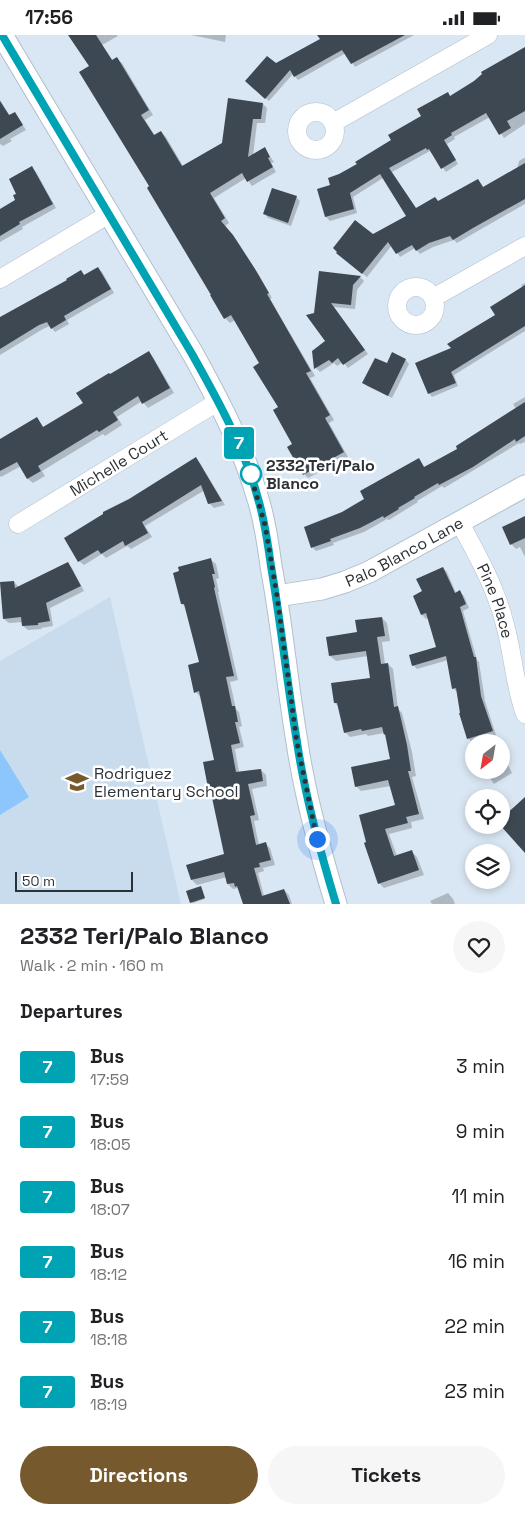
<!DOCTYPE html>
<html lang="en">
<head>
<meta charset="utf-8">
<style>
  :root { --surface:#fff; --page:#f6f6f6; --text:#202124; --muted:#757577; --accent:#77592e }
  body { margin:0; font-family:"Space Grotesk",sans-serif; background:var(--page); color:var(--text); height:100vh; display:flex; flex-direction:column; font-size:19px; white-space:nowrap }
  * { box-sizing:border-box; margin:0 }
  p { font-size:16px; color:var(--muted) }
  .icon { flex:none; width:28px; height:28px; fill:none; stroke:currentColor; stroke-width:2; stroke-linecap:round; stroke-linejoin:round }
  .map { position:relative; height:869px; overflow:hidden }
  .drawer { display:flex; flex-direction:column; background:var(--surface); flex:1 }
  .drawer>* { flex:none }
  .badge { padding:0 10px; border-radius:4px; font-size:18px; line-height:32px }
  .needle { width:32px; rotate:211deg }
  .tools { position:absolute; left:465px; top:699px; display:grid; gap:10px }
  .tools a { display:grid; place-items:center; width:45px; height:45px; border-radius:50%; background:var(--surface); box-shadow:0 2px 8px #0003; font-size:25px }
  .scale { position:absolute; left:15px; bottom:12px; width:118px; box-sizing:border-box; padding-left:5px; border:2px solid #2c3136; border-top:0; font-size:14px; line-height:18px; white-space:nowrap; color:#2c3136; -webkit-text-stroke:4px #fff; paint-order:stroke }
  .you { position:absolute; width:25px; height:25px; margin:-12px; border:4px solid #fff; border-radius:50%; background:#1a73e8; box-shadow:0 0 0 8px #1a73e833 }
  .map>.badge { position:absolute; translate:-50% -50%; box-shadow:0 0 0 2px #fff }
  h2 { padding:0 20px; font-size:19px; line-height:45px }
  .round { display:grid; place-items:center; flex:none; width:52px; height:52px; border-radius:26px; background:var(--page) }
  .summary { display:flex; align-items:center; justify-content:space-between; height:85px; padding:0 20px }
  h1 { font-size:24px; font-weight:700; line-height:38px }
  .button { display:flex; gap:10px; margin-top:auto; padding:10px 20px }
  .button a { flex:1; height:58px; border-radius:30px; background:var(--accent); color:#fff; font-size:20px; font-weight:700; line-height:58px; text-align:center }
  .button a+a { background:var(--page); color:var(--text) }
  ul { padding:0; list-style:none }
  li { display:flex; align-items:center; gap:15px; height:65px; padding:0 20px }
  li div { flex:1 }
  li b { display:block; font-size:19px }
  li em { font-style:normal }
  li .badge { min-width:55px; font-weight:700; text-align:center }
  .status { display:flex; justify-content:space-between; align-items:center; height:35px; padding:0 25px; background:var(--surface); direction:ltr }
  .status svg { height:14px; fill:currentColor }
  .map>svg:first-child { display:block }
  .built { fill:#c9dcee }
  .water { fill:#8cc6fc }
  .shadow { fill:#0003 }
  .building { fill:#3e4853 }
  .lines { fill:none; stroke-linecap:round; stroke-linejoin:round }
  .minor-casing { stroke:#b2bfcb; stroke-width:19 }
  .tertiary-casing { stroke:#b2bfcb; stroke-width:23 }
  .minor { stroke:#fff; stroke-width:18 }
  .tertiary { stroke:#fff; stroke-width:21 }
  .line-casing { stroke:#fff; stroke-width:11 }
  .line { stroke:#00a3b4; stroke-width:8 }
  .walk { stroke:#2c3136; stroke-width:5; stroke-dasharray:0 9 }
  .stop-dot { fill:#fff; stroke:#00a3b4; stroke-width:2.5 }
  .labels { text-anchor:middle; stroke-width:5; stroke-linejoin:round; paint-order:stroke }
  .street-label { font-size:16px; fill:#2c3136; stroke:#fff }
  .stop-label { font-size:16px; font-weight:bold; fill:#2c3136; stroke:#fff; text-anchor:start }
  .poi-label { font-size:16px; fill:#2c3136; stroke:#fff; text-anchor:start }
</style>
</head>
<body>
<div class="status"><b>17:56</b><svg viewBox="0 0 49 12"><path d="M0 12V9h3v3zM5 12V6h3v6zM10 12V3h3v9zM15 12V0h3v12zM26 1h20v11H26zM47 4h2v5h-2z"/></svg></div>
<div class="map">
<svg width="525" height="869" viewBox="0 0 525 869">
  <rect width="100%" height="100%" fill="#d9e7f4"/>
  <path class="built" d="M110 562 181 869H0V626Z"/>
  <path class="water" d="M0 715 29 762 0 780Z"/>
  <path class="shadow" d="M70 0H117L118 1 102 10 113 26 117 24 122 28 141 60 153 80 145 85 155 101 161 97 166 102 183 131 223 108 263 69 267 73 265 88H257L253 121 265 114 274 127 271 128 276 137 252 151 246 143 214 163 229 188 225 191 237 206 259 240 272 263 270 264 315 341 310 343 334 385 329 388 348 422 308 443 304 439 294 410 261 329 235 285 230 288 225 283 212 261 150 152 90 32Z
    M191 0H226L225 7Z
    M323 0H414L355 32 346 18 298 45 293 39 269 66 250 49 276 30 321 5Z
    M525 14V89L504 103 490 82 454 102 455 104 447 109 458 129 446 137 430 116 392 137 416 174 439 167 478 145 484 153 517 134 519 126 524 123H525V169L457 208 454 205 433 212 420 219 415 213 400 222 392 210 367 242 342 222 373 201 407 181 383 143 353 162 357 178 330 186 326 182 318 155 331 151 340 140 392 105 423 82Z
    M0 65 10 81 15 78 26 95 10 104 12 106 3 111 0 109Z
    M32 133 36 137 56 173 22 192 23 194 0 207V176L17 166 18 159Z
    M296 162 300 166 291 191 268 183 265 179Z
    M98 233 102 237 114 258 67 285 69 289 55 297 50 291 43 294 0 320V284L68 246 81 237 85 241Z
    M320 238 360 242 364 246 357 255 355 274 334 272 368 319 348 333 343 327 337 331 334 328 320 337 316 333 327 307 315 279Z
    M525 248V296L454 340 458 351 432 362 429 358 452 314 497 281 523 253 521 250Z
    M149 318 153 322 174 358 148 373 142 366 117 382 122 390 105 401 103 399 42 436 45 441 33 448 28 444 21 431 1 442 0 441V406L37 384 44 393 84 369 110 340Z
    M393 319 406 325 409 329 392 363 367 351 364 348 387 330Z
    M525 362V407L520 409 519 408 444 453 442 451 417 466 418 467 389 485 387 484 364 497 333 508 334 510 316 516 313 513 305 492 343 478 366 465 419 425 425 433 459 414 516 374 513 369Z
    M196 424 200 428 225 470 214 473 209 468 205 455 145 491 152 502 131 514 127 511 106 523 102 519 84 530 79 526 129 465Z
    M525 483V522L520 512 516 514 511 509Z
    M211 525 216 529 219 543 216 544 219 557H218L238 645 230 647 236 674 239 677 242 691 239 692 244 712 235 714 239 737 261 735 266 740 267 751 252 754 259 785 254 786 259 810 265 808 270 813 275 830 263 833 264 836 258 838 264 861 284 855 289 860 292 869H244L240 855 237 853 233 854 228 849 227 842 197 850 192 845 225 820 213 761 210 758 216 726 200 662 196 657 201 628 187 573 182 569Z
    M68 528 72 533 84 556 50 573 53 591 41 593 42 594 28 595 23 591V587L9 588 4 584 14 547 19 552Z
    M443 533 447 537 456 558 460 557 464 561 469 573 463 576 477 625 479 627 485 666 496 700 472 707 468 703 457 657 453 653 448 625 417 634 413 630 437 613 429 583 426 584 422 580 414 561 424 557Z
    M382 583 387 588 390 606 382 607 385 629H388L393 634 398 674 402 678 412 717 416 741 412 742 424 784 411 787 412 793 389 799 397 821 412 817 417 822 424 840 384 853 379 848 365 808 397 771 391 751 361 756 356 751 391 725 387 702 384 698 368 701 366 699 350 702 345 697 339 672 335 668 372 644 368 621 336 626 330 621 358 599Z
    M501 715 509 729 508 730 512 738 494 749 484 735H501Z
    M202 854 205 864 193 868 191 867Z
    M448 858 453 864 455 869H432L430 866Z"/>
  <path class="building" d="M68 0H96L112 25 117 22 149 75 141 80 154 100 161 96 182 131 222 108 228 63 263 68 261 84H253L248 122 265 112 270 122 268 123 273 132 247 147 242 138 210 158 225 183 221 186 233 200 255 234 269 258 267 259 311 336 306 338 330 380 325 383 344 417 303 440 287 412 292 409 273 375 278 372 253 332 259 328 231 280 224 284 210 260H211L147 153 149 151 79 37 89 31Z
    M317 0H405L351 29 342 15 294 42 290 35 265 64 245 46 267 21 276 28 320 4Z
    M525 12V76L507 86 511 93 499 100 486 78 451 98 452 100 444 105 456 125 441 134 429 114 427 115 426 113 389 133 416 173 435 162 438 166 478 144 483 152 525 128V164L473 193 453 205 450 201 429 208 416 216 412 210 396 219 388 207 362 239 336 218 337 217 333 213 355 185 373 199 406 181 380 139 350 158 354 174 325 182 317 154 330 150 328 143 339 139 357 129 355 127 391 105 388 100 421 81 417 74 448 57 450 61 474 46 482 39 481 37Z
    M0 66 9 80 15 77 23 90 0 104Z
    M32 131 53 169 19 187 20 189 0 201V174L15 165 13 160 16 159 9 144Z
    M272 153 297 161 288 188 263 179Z
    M98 232 111 254 64 281 66 285 51 294 47 287 39 290 0 314V282L67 245 66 244 81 235 84 240Z
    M319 236 361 241 353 250 351 270 331 268 365 315 343 330 338 323 332 328 329 325 314 334 312 316 325 306 306 280 314 278Z
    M525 250V291L451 337 456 348 428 359 415 328 451 313 447 309 495 280 490 272Z
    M149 316 170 353 142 369 138 361 113 377 118 385 99 397 97 395 38 431 41 436 27 444 17 427 0 436V404L37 382 43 392 83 368 76 358 109 338 110 339Z
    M392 317 406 324 388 361 362 348 375 323 387 328Z
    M525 367V401L516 407 515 404 473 432 439 450 438 448 414 462 415 463 398 473 399 474 384 483 383 481 360 493 330 504 331 506 311 513 304 492 342 477 364 464 360 456 419 423 424 432 457 414 456 411Z
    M196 422 222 466 208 469 201 450 142 487 148 498 125 511 123 506 101 519 98 515 78 527 64 503 103 479V477L129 464Z
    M525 481V503L510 510 502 492Z
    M211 523 215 539H212L215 552 214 553 234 641 226 642 232 671H235L238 687H235L240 708 231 710 236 737 261 734 263 746 248 749 255 780 250 781 256 810 266 807 271 825 259 828 260 832 254 833 262 861 284 854 290 869H243L237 851 235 852 234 848 227 849 224 837 191 845 186 830 224 819 211 758H209L203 727 214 725 199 656 194 658 188 630 199 627 184 569H181L173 538 179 536 178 532Z
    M68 527 81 551 46 568 50 586 38 588V590L22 591 21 582 3 584 0 547 14 546 15 553Z
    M443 532 455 558 460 555 466 569 460 572 474 622H476L481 661 493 696 467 704 459 678H460L456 653 452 654 446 621 412 631 409 620 436 612 426 578 421 580 413 561 422 556 416 544Z
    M382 582 385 601 377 602 381 629 388 628 394 672 398 671 407 710 411 736H408L419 779 406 782 408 788 385 794 394 821 412 815 419 835 378 849 364 808 366 807 359 780 395 770 388 745 355 752 351 732 390 724 385 699 384 700 382 692 362 696 361 694 344 698 337 668H334L331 648 370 643 366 616 329 621 326 602 357 597 355 585Z
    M525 762V818L500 790 501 784Z
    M201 851 205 863 190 868 186 856Z"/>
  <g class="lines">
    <defs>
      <g id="minor">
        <circle cx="316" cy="96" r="19"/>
        <path d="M333 88 488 0"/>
        <path d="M0 244 109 179"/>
        <circle cx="416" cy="271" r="19"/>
        <path d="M433 263 525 211"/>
        <path id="s1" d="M460 488C477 520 495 551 504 586 513 616 514 649 525 679"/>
        <path id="s2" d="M18 489 219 366"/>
      </g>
      <g id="tertiary">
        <path d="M2 0 193 319C219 366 243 412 258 464 265 486 268 508 271 531 282 589 287 648 297 707 305 762 320 816 336 869"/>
        <path id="s3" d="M277 561 322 554 345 547 369 537 525 451"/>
      </g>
    </defs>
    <use href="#minor" class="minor-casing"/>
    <use href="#tertiary" class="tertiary-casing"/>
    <use href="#minor" class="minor"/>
    <use href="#tertiary" class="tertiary"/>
  </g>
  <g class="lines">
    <defs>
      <path id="line" d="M2 0 192 319C219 367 245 414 259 467 265 488 268 509 271 531 281 589 287 648 297 707 305 762 320 816 336 869"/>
    </defs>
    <use href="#line" class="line-casing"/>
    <use href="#line" class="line"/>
    <path class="walk" d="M251 439 250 438 265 490 277 561 297 708 317 804"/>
  </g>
  <defs>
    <symbol id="school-bare" viewBox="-9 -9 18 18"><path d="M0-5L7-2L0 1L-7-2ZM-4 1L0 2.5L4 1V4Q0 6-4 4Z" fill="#77592e" stroke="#fff" stroke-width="2.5" paint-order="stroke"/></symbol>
  </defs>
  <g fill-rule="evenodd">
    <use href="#school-bare" x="61" y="731" width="32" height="32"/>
  </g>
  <circle class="stop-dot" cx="251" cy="439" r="10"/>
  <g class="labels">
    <g class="street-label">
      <text dy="6" stroke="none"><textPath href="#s2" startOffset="118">Michelle Court</textPath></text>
      <text dy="6" stroke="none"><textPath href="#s3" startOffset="136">Palo Blanco Lane</textPath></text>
      <text dy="6" stroke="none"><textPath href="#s1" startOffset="86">Pine Place</textPath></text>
    </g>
    <g class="stop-label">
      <text x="266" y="436">2332 Teri/Palo<tspan x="266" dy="18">Blanco</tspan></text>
    </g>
    <g class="poi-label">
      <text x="94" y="744">Rodriguez<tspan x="94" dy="18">Elementary School</tspan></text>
    </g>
  </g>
</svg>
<div class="tools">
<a><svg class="needle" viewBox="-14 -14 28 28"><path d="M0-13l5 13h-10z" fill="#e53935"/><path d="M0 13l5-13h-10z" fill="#757577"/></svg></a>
<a><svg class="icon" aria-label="locate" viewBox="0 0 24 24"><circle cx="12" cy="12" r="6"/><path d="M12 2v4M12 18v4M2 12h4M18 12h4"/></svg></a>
<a><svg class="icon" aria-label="layers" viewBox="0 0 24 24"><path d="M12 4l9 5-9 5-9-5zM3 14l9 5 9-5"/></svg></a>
</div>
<div class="scale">50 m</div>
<div class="you" style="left:317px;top:804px"></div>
<b class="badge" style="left:239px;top:408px;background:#00a3b4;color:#fff">7</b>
</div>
<section class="drawer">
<div class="summary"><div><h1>2332 Teri/Palo Blanco</h1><p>Walk · 2 min · 160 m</p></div><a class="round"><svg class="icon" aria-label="heart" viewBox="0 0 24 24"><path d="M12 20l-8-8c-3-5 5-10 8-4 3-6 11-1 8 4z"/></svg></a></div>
<h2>Departures</h2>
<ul>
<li><span class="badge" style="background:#00a3b4;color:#fff">7</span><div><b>Bus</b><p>17:59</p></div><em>3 min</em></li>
<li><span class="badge" style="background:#00a3b4;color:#fff">7</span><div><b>Bus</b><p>18:05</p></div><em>9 min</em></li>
<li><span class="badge" style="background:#00a3b4;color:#fff">7</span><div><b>Bus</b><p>18:07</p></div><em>11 min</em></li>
<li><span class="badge" style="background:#00a3b4;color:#fff">7</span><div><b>Bus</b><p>18:12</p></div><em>16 min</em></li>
<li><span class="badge" style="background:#00a3b4;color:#fff">7</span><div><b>Bus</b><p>18:18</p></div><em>22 min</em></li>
<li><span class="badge" style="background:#00a3b4;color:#fff">7</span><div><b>Bus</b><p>18:19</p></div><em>23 min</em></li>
</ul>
<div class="button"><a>Directions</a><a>Tickets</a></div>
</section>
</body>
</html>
